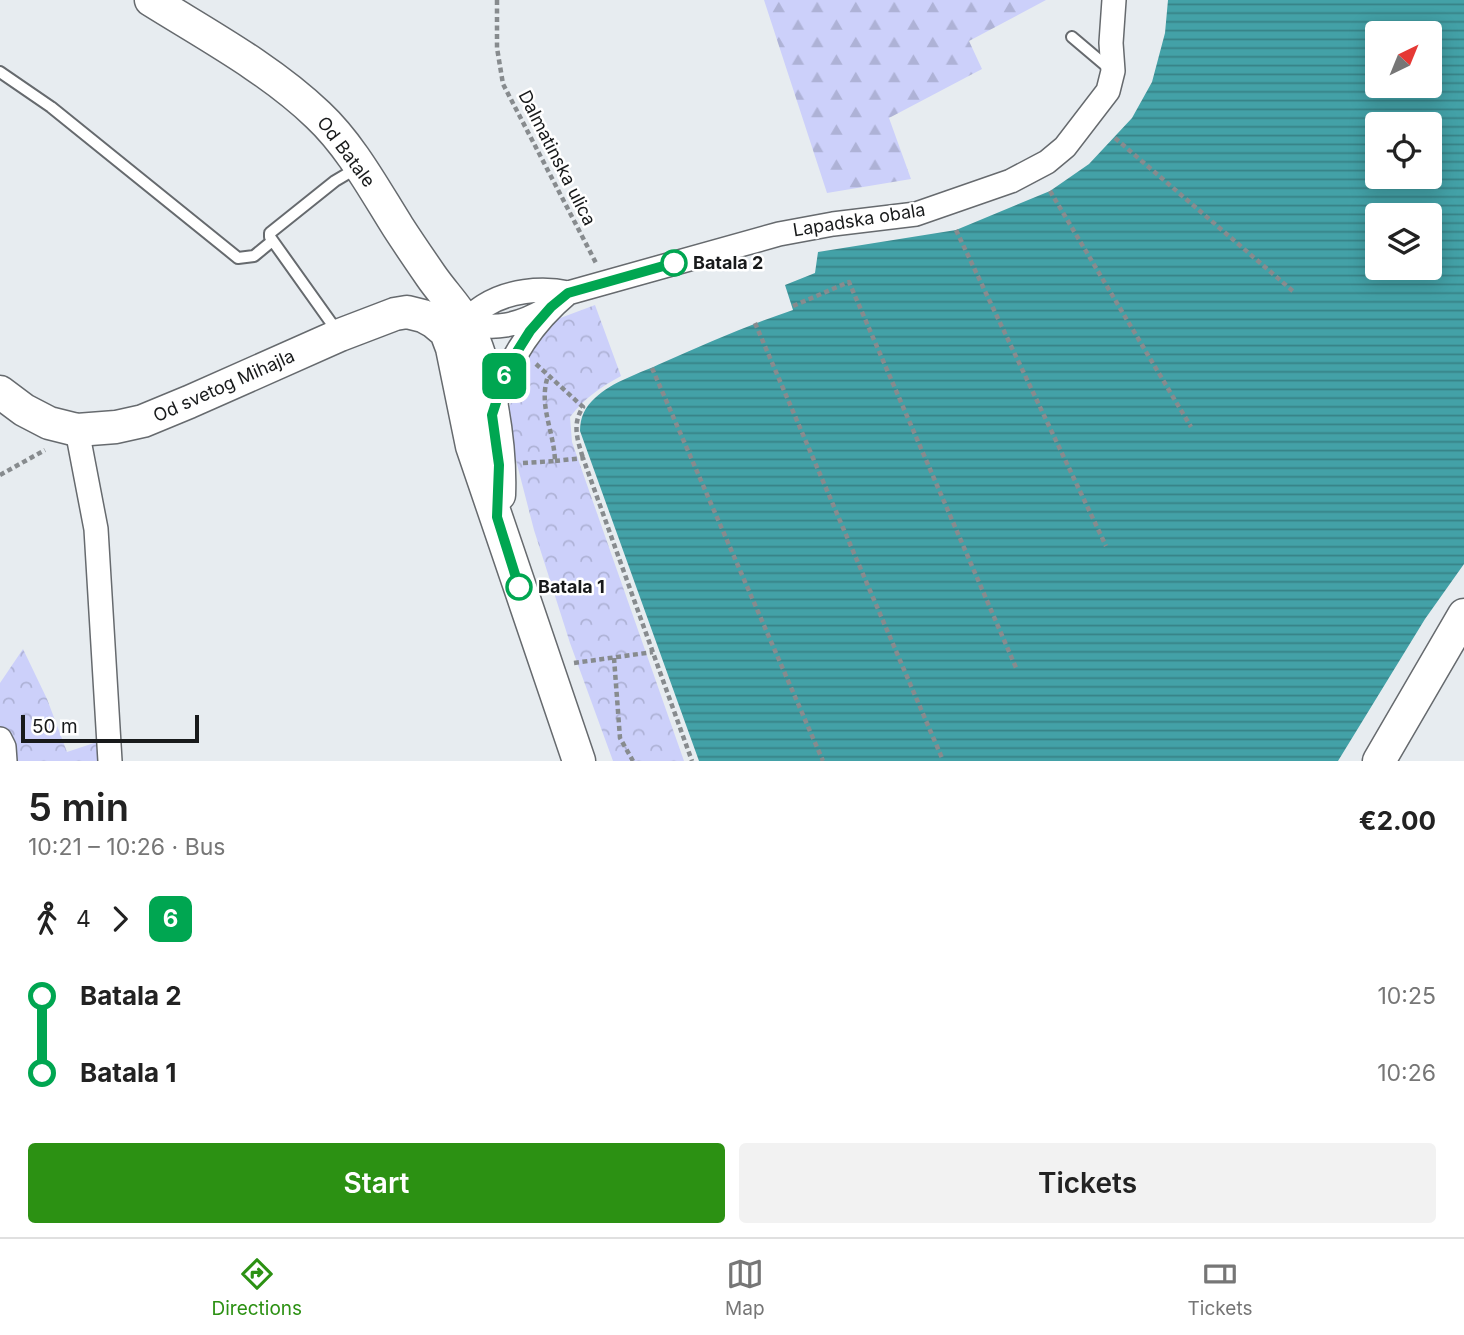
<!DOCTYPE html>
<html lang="en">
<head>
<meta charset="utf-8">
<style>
  :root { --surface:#fff; --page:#f2f2f2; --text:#222; --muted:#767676; --line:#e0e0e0; --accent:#2c9113 }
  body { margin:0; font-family:Inter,sans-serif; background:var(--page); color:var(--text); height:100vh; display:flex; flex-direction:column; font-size:26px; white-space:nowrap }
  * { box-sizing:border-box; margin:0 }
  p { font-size:23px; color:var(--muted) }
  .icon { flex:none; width:38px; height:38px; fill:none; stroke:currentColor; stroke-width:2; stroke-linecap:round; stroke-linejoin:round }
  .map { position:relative; height:761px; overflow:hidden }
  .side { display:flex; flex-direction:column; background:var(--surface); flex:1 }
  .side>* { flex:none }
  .badge { padding:0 14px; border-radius:10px; font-size:24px; line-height:46px }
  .needle { width:46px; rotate:43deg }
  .controls { position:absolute; left:1365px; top:21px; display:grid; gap:14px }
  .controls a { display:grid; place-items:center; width:77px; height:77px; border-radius:7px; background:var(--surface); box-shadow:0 4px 18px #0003; font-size:35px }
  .scale { position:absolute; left:21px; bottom:18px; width:178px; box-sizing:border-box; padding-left:7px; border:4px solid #181a1b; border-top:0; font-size:19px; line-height:24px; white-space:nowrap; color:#181a1b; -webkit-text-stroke:5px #fff; paint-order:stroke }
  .map>.badge { position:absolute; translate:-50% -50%; box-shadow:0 0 0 4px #fff }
  .legs { display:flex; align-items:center; gap:10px; height:77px; padding:0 28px; font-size:23px }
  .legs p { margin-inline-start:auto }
  .overview { display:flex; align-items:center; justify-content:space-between; height:119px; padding:0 28px }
  h1 { font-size:38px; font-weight:600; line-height:52px }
  .action { display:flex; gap:14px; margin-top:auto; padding:14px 28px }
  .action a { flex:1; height:80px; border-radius:7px; background:var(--accent); color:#fff; font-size:28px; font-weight:600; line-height:80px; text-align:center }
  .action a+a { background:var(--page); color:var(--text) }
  ul { padding:0 28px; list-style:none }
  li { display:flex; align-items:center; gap:24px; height:77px; font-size:26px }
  li i { display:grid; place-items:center; width:10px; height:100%; margin:0 9px; background:currentColor }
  li i::after { content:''; width:18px; height:18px; margin:-9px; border:5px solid; border-radius:50%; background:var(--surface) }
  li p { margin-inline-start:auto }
  li:first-child i { background:linear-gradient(#0000 50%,currentColor 0) }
  li:last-child i { background:linear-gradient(currentColor 50%,#0000 0) }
  .tabs { display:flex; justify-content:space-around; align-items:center; height:98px; border-top:2px solid var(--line); background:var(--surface); font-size:19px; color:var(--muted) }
  .tabs a { display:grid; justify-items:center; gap:4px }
  .tabs .current { color:var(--accent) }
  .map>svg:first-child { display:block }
  .forest { fill:url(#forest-firs) }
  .park { fill:url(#park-crowns) }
  .water { fill:url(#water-rules); fill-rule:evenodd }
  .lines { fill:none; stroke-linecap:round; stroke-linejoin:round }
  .service-casing { stroke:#666a6e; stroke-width:14 }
  .minor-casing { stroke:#666a6e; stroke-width:26 }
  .secondary-casing { stroke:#666a6e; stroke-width:35 }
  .path { stroke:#878b8e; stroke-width:4.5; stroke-dasharray:5 3.5; stroke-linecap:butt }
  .service { stroke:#fff; stroke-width:10 }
  .minor { stroke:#fff; stroke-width:23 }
  .secondary { stroke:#fff; stroke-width:32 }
  .line-1-casing { stroke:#fff; stroke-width:16 }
  .line-1 { stroke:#00a651; stroke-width:10 }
  .stop-1-dot { fill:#fff; stroke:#00a651; stroke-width:3.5 }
  .labels { text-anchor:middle; stroke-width:5; stroke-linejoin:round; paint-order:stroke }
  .street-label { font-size:18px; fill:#181a1b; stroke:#fff }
  .stop-label { font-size:18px; font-weight:bold; fill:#181a1b; stroke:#fff; text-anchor:start }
</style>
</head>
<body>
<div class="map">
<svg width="1464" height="761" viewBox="0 0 1464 761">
  <defs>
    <pattern id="forest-firs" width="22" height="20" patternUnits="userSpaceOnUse" patternTransform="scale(1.75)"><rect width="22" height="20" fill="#ccd0fa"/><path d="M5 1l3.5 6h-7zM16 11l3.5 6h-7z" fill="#aeb2d6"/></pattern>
    <pattern id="park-crowns" width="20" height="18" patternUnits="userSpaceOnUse" patternTransform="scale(1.75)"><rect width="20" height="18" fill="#ccd0fa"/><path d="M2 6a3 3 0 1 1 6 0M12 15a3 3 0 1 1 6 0" fill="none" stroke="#aeb2d6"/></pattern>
    <pattern id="water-rules" width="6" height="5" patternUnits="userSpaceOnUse" patternTransform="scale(1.75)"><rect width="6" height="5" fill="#43a1a7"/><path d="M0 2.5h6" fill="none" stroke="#378287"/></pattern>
  </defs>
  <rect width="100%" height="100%" fill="#e7ecf0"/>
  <path class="forest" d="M764 0H1046L969 41 982 69 889 118 911 179 827 193Z"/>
  <path class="park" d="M595 305 621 376C599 388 585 398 570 417L572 442 684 761H613L570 643 534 530 511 441 509 408 530 347 555 320Z
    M23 649 47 699 67 752 97 742 101 761H0V683Z"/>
  <path class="water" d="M1168 0H1464V564L1425 619 1338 761H699L580 431C580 417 585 407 595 398 613 381 641 373 662 363 706 344 748 325 793 310L785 285 815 273 818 252 956 230 1050 191 1089 164 1132 118 1152 82 1165 33ZM1377 33H1430V86H1377ZM1377 124H1430V177H1377ZM1377 215H1430V268H1377Z"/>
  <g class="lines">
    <defs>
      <path id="service" d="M1072 37 1111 70
        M0 72 51 107 238 258 254 256 271 242
        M337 331 270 237V233L335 181 357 168"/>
      <path id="minor" d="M465 322C494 331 519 325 545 310
        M453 329C464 322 473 313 484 306 507 291 541 287 568 293
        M494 409C506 362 531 324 568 293L779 234 833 224 916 214 1011 181 1047 162 1065 147 1108 91 1113 71 1111 43 1114 0
        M77 430 96 529 110 761
        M0 739 4 747 5 761"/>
      <path id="secondary" d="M151 0C207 35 270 69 318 115 351 146 374 189 398 227 409 244 420 260 431 276 442 292 456 306 466 323 489 366 501 446 499 495
        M0 392 24 410 49 423 77 430 116 427 143 421 189 402 340 335 395 314 407 312 423 316 434 322 446 332 452 348 472 446 579 761
        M1379 761 1464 615"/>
    </defs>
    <use href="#service" class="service-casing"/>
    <use href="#minor" class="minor-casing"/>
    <use href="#secondary" class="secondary-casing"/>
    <path class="path" d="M497 0V48L503 84 596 263
      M1115 138 1294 292
      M1050 191 1191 427
      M956 230 1106 546
      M793 306 849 282 1017 670
      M755 323 942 758
      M536 364 583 407C572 424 577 439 583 458
      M652 368 823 761
      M555 461 583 458 692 761
      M523 463 555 461C554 431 538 405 548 376
      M0 475 45 450
      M614 658 620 738 633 761
      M574 663 653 652"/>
    <use href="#service" class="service"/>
    <use href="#minor" class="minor"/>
    <use href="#secondary" class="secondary"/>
  </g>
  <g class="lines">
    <defs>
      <path id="line-1" d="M519 587 497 517 499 465 492 415 508 366 530 331 551 307 568 293 674 263"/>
    </defs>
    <use href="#line-1" class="line-1-casing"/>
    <use href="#line-1" class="line-1"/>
  </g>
  <g class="stop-1-dot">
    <circle cx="674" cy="263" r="12"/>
    <circle cx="519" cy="587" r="12"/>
  </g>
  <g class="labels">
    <g class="street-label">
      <text transform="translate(346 152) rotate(53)" y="6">Od Batale</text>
      <text transform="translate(557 158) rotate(63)" y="6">Dalmatinska ulica</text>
      <text transform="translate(859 220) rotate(-9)" y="6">Lapadska obala</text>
      <text transform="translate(224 386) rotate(-24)" y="6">Od svetog Mihajla</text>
    </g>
    <g class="stop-label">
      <text x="693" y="269">Batala 2</text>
      <text x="538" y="593">Batala 1</text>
    </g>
  </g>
</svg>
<div class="controls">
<a><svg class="needle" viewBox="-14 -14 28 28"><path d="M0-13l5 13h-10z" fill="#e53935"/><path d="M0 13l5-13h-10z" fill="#767676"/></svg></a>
<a><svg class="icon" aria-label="locate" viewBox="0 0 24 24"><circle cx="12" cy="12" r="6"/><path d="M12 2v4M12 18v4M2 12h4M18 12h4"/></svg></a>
<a><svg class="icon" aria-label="layers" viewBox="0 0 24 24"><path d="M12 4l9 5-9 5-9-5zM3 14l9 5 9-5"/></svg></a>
</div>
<div class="scale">50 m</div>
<b class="badge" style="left:504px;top:376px;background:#00a651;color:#fff">6</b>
</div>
<section class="side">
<div class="overview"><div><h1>5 min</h1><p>10:21 – 10:26 · Bus</p></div><b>€2.00</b></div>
<div class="legs"><svg class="icon" aria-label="walk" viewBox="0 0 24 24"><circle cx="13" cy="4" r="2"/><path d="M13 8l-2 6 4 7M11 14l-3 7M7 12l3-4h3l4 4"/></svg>4<svg class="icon" aria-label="forward" viewBox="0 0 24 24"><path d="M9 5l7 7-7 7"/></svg><b class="badge" style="background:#00a651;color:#fff">6</b></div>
<ul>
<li><i style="color:#00a651"></i><b>Batala 2</b><p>10:25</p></li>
<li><i style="color:#00a651"></i><b>Batala 1</b><p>10:26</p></li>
</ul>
<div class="action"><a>Start</a><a>Tickets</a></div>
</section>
<nav class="tabs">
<a class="current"><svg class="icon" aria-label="directions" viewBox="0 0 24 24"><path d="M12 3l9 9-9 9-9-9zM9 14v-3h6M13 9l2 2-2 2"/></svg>Directions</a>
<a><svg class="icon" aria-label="map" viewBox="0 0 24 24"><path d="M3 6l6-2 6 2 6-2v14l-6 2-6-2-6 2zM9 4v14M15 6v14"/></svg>Map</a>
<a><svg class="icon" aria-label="tickets" viewBox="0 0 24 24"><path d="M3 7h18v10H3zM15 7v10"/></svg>Tickets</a>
</nav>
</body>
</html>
